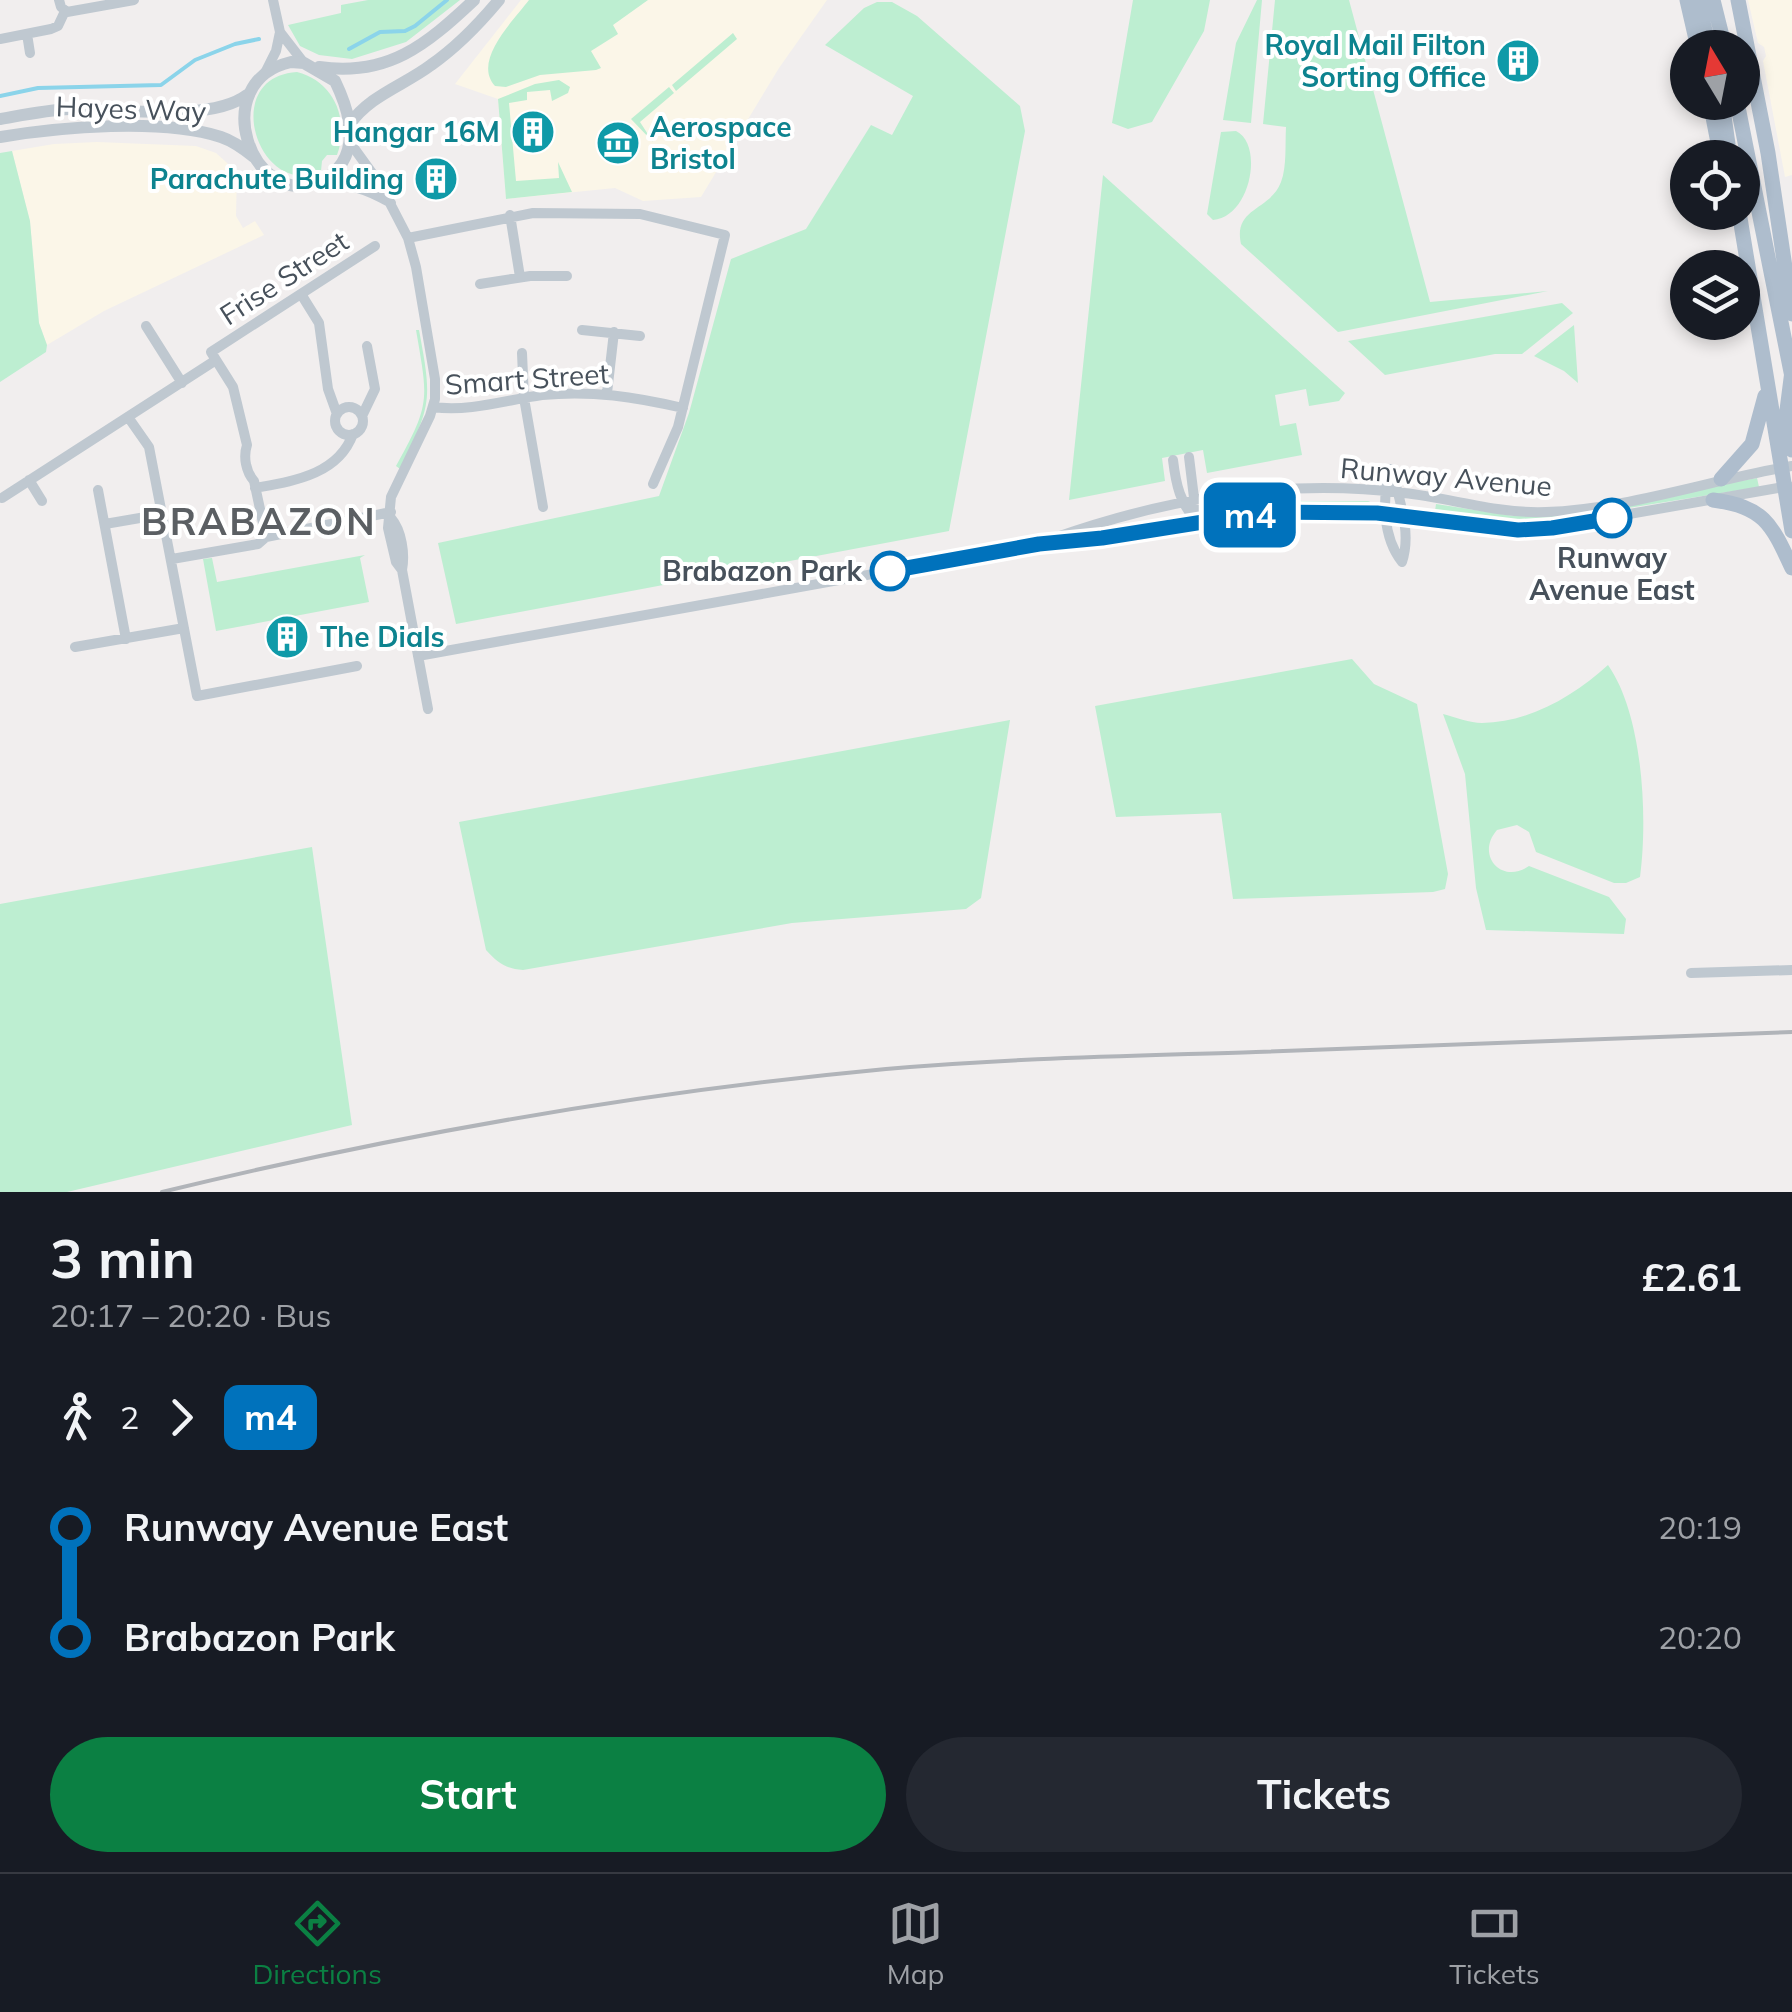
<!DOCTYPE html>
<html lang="en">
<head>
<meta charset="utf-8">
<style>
  :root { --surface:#171b24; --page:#242831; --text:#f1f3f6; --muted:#9ea1a6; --line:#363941; --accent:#0b8043 }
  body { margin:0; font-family:Mulish,sans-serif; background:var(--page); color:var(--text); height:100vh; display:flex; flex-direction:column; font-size:38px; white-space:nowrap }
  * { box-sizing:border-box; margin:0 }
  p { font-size:32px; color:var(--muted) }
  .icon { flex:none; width:55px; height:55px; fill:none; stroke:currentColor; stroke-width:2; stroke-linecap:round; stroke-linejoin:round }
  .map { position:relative; height:1192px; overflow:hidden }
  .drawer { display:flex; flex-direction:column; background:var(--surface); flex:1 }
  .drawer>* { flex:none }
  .badge { padding:0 20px; border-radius:15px; font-size:35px; line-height:65px }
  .needle { width:65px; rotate:350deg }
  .controls { position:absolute; left:1670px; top:30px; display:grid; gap:20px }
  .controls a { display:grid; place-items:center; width:90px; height:90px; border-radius:50%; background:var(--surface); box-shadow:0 5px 15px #0003; font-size:50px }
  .map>.badge { position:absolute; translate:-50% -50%; box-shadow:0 0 0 5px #fff }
  .legs { display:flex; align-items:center; gap:15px; height:110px; padding:0 50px; font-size:32px }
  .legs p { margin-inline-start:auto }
  .overview { display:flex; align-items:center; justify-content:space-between; height:170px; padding:0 50px }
  h1 { font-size:55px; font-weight:700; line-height:75px }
  .button { display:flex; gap:20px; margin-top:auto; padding:20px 50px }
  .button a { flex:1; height:115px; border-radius:60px; background:var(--accent); color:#fff; font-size:40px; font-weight:700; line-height:115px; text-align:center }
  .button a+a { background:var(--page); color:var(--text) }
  ul { padding:0 50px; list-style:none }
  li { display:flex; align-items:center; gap:35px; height:110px; font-size:38px }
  li i { display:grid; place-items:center; width:15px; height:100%; margin:0 12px; background:currentColor }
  li i::after { content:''; width:25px; height:25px; margin:-12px; border:8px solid; border-radius:50%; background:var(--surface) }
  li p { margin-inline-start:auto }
  li:first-child i { background:linear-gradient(#0000 50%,currentColor 0) }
  li:last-child i { background:linear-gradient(currentColor 50%,#0000 0) }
  .tab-bar { display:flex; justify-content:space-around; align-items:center; height:140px; border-top:2px solid var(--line); background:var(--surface); font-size:28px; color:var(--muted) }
  .tab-bar a { display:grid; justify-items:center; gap:5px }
  .tab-bar .on { color:var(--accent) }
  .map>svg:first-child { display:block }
  .commercial { fill:#fbf6e8 }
  .green { fill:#bdeed1 }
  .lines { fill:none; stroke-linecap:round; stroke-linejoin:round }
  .stream { stroke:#8bd4ea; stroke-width:4 }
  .minor { stroke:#bfc8d0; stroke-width:10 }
  .tertiary { stroke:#bfc8d0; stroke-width:12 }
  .primary { stroke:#aebdcd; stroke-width:15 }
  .rail { stroke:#b1b4b9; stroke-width:4 }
  .line-1-casing { stroke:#fff; stroke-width:22 }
  .line-1 { stroke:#0072bc; stroke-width:15 }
  .stop-1-dot { fill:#fff; stroke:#0072bc; stroke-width:5 }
  .labels { text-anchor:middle; stroke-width:8; stroke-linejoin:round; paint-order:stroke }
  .culture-label { font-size:28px; font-weight:bold; fill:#0d838f; stroke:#fff; text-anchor:end }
  .street-label { font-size:28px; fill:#47515b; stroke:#fff }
  .stop-label { font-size:28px; font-weight:bold; fill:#47515b; stroke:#fff }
  .district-label { font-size:38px; font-weight:bold; letter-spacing:2.5px; fill:#5b5f63; stroke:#fff }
</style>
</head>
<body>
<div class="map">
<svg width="1792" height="1192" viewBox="0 0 1792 1192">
  <rect width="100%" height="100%" fill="#f1eeee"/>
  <path class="commercial" d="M521 0H827L779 68 701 197 643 201 615 188 506 199 498 99 455 84Z
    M1748 0H1792V175L1785 177 1763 61 1766 56 1764 47 1758 43Z
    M97 142 196 146 216 153 237 172 236 216 243 228 255 221 264 235 104 311 47 345 39 323 30 222 12 151 54 144Z"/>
  <path class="green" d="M368 0H460L406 42 352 59 319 55 300 46 288 25 341 13V5Z
    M529 0H648L613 25 618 34 591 51 601 68 596 70 540 75 506 87 495 86C472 61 513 21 529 0Z
    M1133 0H1210L1204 31 1152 122 1128 129 1112 123Z
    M1257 0H1262L1251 123 1223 120 1236 43Z
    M1275 0H1349L1430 302 1548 291 1338 332 1241 244C1233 207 1270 211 1281 182 1287 167 1285 143 1286 127L1263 124Z
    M877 2H892L917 16 1020 106 1025 131 949 531 456 624 438 543 659 496 689 413 731 259 806 229 871 125 892 135 913 96 825 45 864 8Z
    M733 33 737 39 676 91 672 85Z
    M297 72C334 81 350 120 337 155H327L322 161 321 171C259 201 218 77 297 72Z
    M559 80 570 87 568 93 552 101 550 90 527 92V100L509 103 516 181 559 178 558 162 572 192 506 199 498 99 535 84Z
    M669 87 674 93 640 122 653 142 631 119Z
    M1236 131C1264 144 1251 217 1213 220L1207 214 1221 132Z
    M12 151 30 221 39 323 47 345 46 352 0 382V153Z
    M1103 175 1345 393 1339 401 1309 406 1306 389 1275 395 1280 426 1296 423 1302 455 1207 473 1203 450 1162 458 1165 481 1069 500Z
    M1562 303 1573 313 1522 354H1495L1385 375 1348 341Z
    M1574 325 1578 383 1564 371 1534 356Z
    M416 330H419C432 400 432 404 400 469L396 466C431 403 428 400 416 330Z
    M1757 478 1759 487 1541 522H1505L1435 511 1436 504 1514 516 1575 512Z
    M1269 496 1302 501H1368L1377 505C1349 515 1307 504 1277 501 1254 498 1229 507 1206 509L1203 505Z
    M365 555 360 558 369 602 216 631 203 559 212 558 217 582Z
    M1352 659 1374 684 1417 704 1448 874 1445 889 1433 892 1233 899 1221 813 1116 817 1095 706Z
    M1608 665C1643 715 1648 817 1640 877L1626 883H1614L1536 852 1529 832 1517 825 1497 830C1475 855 1502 885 1529 866L1609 897 1626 919 1624 934 1486 930 1476 888 1465 774 1443 714C1455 717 1470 723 1482 723 1530 722 1574 696 1608 665Z
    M1010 720 981 898 966 909 792 923 523 970C506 969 498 963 486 950L459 822Z
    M312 847 352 1125 67 1192H0V904Z"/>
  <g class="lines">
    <path class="stream" d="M349 49 380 32 405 31 415 26 447 0
      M0 96 38 88 161 85 195 60 235 44 259 39"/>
    <path class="minor" d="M59 0 61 7 67 12 134 0
      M273 0 280 32 304 63
      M27 34 30 53
      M0 39 51 29 58 26 65 11
      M266 71 276 51 280 32
      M351 144 380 184 408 238 416 267 435 379V399L430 416 391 497 388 528 396 562 402 570
      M317 183C347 183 365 188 391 203
      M510 215 520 277
      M408 238 533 213 640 214 725 235 678 427 653 484
      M480 284 530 276H567
      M301 294 319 323 328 389 337 414
      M146 326 182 383
      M582 330 640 336
      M522 353 524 398 543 507
      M607 393 614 332
      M433 407C470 412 506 400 542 395 592 390 635 397 683 408
      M335 421a14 14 0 1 1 28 0a14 14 0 1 1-28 0Z
      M362 416 375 389 367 346
      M128 417 149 447 197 696 357 666
      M1189 457 1197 522
      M1173 460C1176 485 1180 503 1197 522
      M1391 469C1381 498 1383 538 1402 562
      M1392 470C1399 500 1412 532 1402 562
      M29 480 42 501
      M255 488C293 481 338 475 353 434
      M98 490 126 639
      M2 498 216 360
      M391 518C402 531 405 554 402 570L428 709
      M105 524 163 514
      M266 537 254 481C246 472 243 457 247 445L233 387 211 352 375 246
      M1054 538C1168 498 1283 478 1404 493 1451 498 1498 514 1546 512 1623 510 1714 479 1792 466
      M172 559 258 544 266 537 391 512
      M75 647 184 628
      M418 656 1039 544 1266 513 1383 514 1505 529 1538 530 1789 486
      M1691 973 1792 970"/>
    <path class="tertiary" d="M291 62 304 63 335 81C347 106 358 138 342 163 336 172 328 178 318 182 251 210 206 81 291 62Z
      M319 67C388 77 426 45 474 0
      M0 119C23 115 47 110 70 109 118 108 210 123 247 95
      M349 125C370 95 403 86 431 65 457 47 479 24 499 0
      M0 137C61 127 161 118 221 137 233 141 244 149 254 157"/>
    <path class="primary" d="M1687 0 1698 48
      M1698 0 1709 48
      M1713 0 1725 48
      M1738 0 1768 153 1792 314
      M1710 102 1721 158
      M1722 102 1728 144
      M1737 102 1792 377
      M1739 212 1792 531
      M1792 371 1787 410 1792 450
      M1721 479 1752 444 1765 396
      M1713 500C1764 507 1771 523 1792 568"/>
    <path class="rail" d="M162 1192C400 1134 642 1092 886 1069 1009 1058 1133 1056 1256 1052 1435 1045 1613 1039 1792 1032"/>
  </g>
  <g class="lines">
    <defs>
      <path id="line-1" d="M890 571 1039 544 1102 538 1266 512 1377 513 1518 530 1552 528 1612 518"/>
    </defs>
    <use href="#line-1" class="line-1-casing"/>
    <use href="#line-1" class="line-1"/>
  </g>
  <defs>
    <symbol id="building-disc" viewBox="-11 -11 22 22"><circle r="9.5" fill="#0f9aa8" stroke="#fff"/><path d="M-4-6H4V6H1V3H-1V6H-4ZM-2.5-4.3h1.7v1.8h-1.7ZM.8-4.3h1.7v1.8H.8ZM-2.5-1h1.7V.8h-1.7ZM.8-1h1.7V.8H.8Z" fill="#fff"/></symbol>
    <symbol id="museum-disc" viewBox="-11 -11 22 22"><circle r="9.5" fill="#0f9aa8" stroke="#fff"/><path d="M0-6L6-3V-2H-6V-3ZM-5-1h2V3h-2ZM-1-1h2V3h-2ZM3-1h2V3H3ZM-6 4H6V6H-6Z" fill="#fff"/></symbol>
  </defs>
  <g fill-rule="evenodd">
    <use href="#building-disc" x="1493" y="36" width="50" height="50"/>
    <use href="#building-disc" x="508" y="107" width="50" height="50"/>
    <use href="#museum-disc" x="593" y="118" width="50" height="50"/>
    <use href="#building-disc" x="411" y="154" width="50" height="50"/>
    <use href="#building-disc" x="262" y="612" width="50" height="50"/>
  </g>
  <g class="stop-1-dot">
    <circle cx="1612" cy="518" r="18"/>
    <circle cx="890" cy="571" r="18"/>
  </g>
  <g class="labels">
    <g class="culture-label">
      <text x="1486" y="55">Royal Mail Filton<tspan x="1486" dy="32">Sorting Office</tspan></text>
      <text x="650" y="137" text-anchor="start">Aerospace<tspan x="650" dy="32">Bristol</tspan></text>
      <text x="500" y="142">Hangar 16M</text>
      <text x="404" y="189">Parachute Building</text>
      <text x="320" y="647" text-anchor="start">The Dials</text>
    </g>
    <g class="street-label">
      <text transform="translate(131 109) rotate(2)" y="10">Hayes Way</text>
      <text transform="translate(284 278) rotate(-33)" y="10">Frise Street</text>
      <text transform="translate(527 379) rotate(-4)" y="10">Smart Street</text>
      <text transform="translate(1446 477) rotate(5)" y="10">Runway Avenue</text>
    </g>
    <g class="stop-label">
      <text x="1612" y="568">Runway<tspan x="1612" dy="32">Avenue East</tspan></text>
      <text x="862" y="581" text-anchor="end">Brabazon Park</text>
    </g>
    <g class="district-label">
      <text x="259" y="535">BRABAZON</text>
    </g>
  </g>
</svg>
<div class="controls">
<a><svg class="needle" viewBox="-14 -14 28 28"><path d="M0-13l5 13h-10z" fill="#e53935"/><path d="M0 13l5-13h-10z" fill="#9ea1a6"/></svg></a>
<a><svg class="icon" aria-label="locate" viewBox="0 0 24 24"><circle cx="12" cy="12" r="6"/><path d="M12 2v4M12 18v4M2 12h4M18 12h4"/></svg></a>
<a><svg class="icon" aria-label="layers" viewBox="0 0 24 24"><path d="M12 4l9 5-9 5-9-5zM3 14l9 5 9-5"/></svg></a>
</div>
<b class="badge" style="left:1250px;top:515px;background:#0072bc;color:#fff">m4</b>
</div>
<section class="drawer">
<div class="overview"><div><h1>3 min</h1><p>20:17 – 20:20 · Bus</p></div><b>£2.61</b></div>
<div class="legs"><svg class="icon" aria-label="walk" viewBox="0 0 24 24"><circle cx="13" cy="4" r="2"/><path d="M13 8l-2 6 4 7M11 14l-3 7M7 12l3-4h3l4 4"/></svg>2<svg class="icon" aria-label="forward" viewBox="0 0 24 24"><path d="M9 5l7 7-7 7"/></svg><b class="badge" style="background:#0072bc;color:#fff">m4</b></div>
<ul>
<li><i style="color:#0072bc"></i><b>Runway Avenue East</b><p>20:19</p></li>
<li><i style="color:#0072bc"></i><b>Brabazon Park</b><p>20:20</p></li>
</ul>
<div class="button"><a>Start</a><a>Tickets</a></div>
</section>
<nav class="tab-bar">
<a class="on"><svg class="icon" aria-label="directions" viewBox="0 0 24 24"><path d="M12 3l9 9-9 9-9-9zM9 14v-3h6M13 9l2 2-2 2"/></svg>Directions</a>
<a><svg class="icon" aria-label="map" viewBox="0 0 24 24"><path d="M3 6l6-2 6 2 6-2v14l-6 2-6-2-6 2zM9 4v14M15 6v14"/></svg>Map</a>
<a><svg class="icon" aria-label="tickets" viewBox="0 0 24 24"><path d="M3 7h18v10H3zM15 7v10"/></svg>Tickets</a>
</nav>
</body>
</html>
